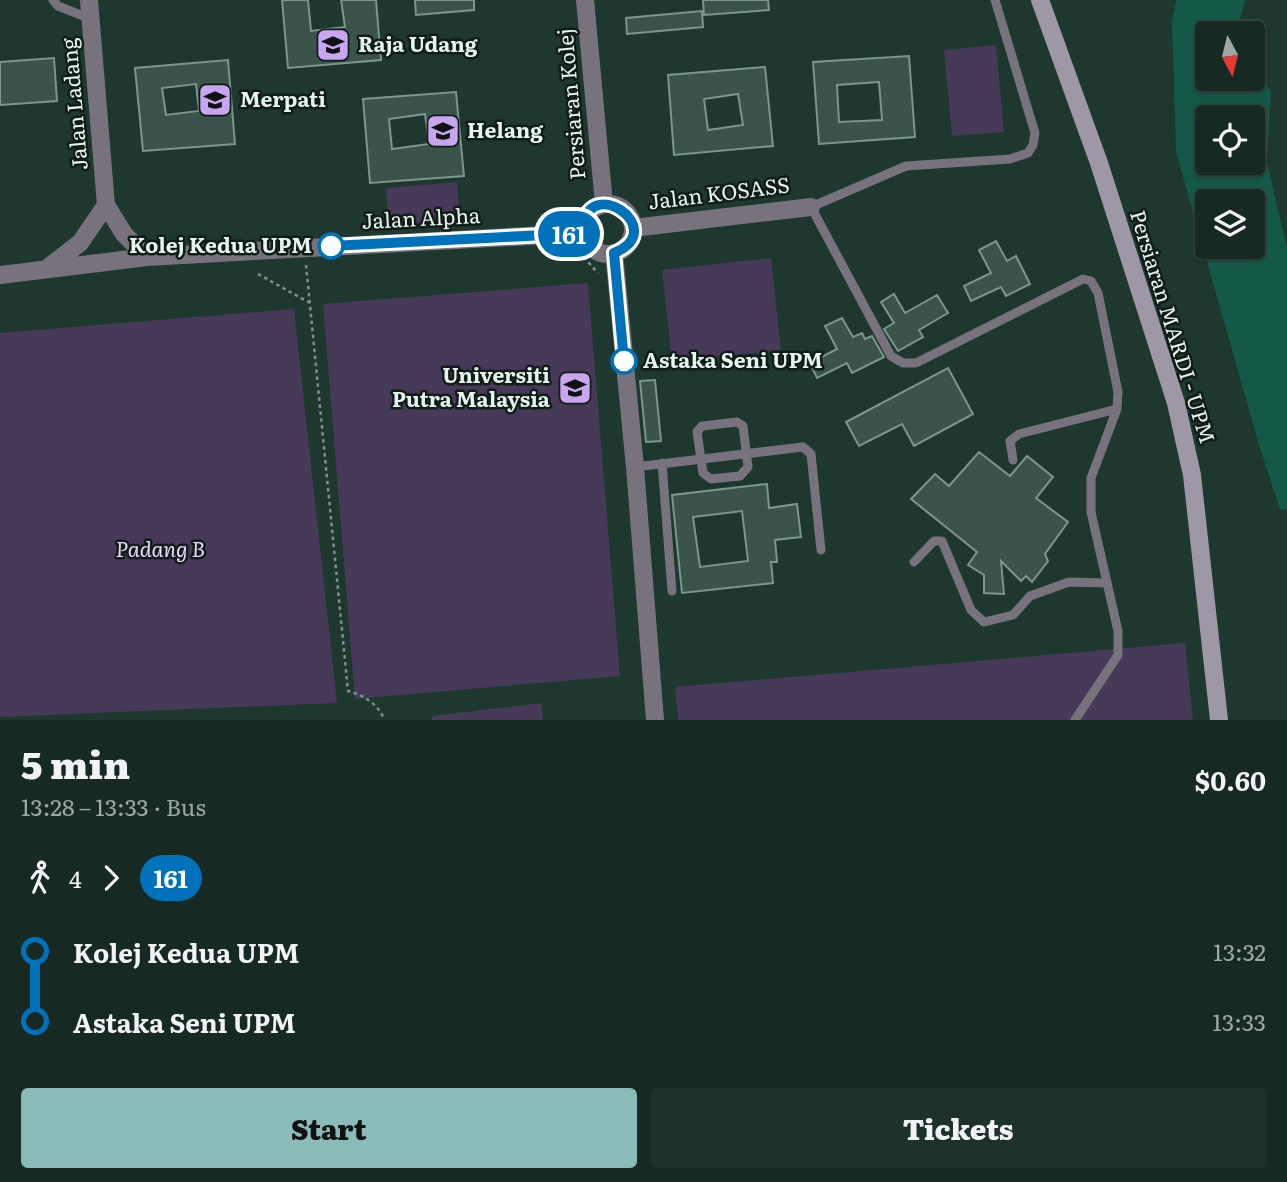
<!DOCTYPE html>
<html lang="en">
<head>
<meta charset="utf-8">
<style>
  :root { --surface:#162923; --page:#1f312b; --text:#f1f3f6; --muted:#9ea6a6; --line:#354541; --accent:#8bbbb9 }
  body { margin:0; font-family:Literata,serif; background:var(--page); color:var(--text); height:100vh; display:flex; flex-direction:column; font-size:26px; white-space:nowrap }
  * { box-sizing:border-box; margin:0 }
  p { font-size:23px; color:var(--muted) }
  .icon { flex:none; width:38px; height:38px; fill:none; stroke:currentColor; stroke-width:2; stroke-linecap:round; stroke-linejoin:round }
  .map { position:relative; height:720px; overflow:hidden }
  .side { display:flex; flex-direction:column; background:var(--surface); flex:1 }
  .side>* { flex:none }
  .badge { padding:0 14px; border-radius:23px; font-size:24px; line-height:46px }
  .needle { width:46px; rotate:173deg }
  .fabs { position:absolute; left:1195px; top:21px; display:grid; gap:14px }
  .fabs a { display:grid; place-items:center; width:70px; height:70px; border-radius:7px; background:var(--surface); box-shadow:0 2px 5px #0004,0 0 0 2px var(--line); font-size:35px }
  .map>.badge { position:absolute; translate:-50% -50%; box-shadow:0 0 0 4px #fff }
  .legs { display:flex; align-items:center; gap:10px; height:77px; padding:0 21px; font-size:23px }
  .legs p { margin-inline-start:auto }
  .head { display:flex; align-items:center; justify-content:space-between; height:119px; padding:0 21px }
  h1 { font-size:38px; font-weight:800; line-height:52px }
  .cta { display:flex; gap:14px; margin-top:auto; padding:14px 21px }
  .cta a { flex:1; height:80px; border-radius:7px; background:var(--accent); color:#111; font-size:28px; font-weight:800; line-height:80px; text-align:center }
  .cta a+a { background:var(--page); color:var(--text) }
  ul { padding:0 21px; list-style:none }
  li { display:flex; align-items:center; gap:24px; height:70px; font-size:26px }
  li i { display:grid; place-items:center; width:10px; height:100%; margin:0 9px; background:currentColor }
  li i::after { content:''; width:18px; height:18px; margin:-9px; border:5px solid; border-radius:50%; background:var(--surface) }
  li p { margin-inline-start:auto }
  li:first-child i { background:linear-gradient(#0000 50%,currentColor 0) }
  li:last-child i { background:linear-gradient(currentColor 50%,#0000 0) }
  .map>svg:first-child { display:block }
  .green { fill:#473958 }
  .water { fill:#145847; fill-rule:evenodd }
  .building { fill:#3b544b; stroke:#7b968d; stroke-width:2; fill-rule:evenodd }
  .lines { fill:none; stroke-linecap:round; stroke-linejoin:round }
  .path { stroke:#7e928b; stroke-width:2.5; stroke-dasharray:3.5 3.5; stroke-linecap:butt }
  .lane { stroke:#77727c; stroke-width:9 }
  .street { stroke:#77727c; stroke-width:18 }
  .secondary { stroke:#9e97a6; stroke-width:18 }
  .line-1-casing { stroke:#fff; stroke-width:16 }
  .line-1 { stroke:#0072bc; stroke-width:10 }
  .stop-1-dot { fill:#fff; stroke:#0072bc; stroke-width:3.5 }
  .labels { text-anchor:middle; stroke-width:5; stroke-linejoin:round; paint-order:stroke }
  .poi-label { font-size:21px; font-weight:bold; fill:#e6f5ef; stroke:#111c18; text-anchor:start }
  .street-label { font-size:21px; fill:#e6f5ef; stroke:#111c18 }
  .stop-label { font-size:21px; font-weight:bold; fill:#e6f5ef; stroke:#111c18; text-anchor:end }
  .park-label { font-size:21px; font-style:italic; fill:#e7d9fa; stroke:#111c18 }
</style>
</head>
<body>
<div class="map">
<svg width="1287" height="720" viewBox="0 0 1287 720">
  <rect width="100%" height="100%" fill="#1e372f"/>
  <path class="green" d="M996 45 1004 132 952 136 944 50Z
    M457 182 460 221 389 227 386 188Z
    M771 258 781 350 672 362 662 270Z
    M588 283 620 676 355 699 323 304Z
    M294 309 337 703 0 717V333Z
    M1185 643 1193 720H678L675 687Z
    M541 703 543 720H432V716Z"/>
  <path class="water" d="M1176 0H1245L1238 27 1241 33H1208V79H1253V57L1271 92 1267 163 1287 247V509L1280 510 1259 445 1176 152 1172 23ZM1208 117H1253V163H1208ZM1208 201H1253V247H1208Z"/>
  <path class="building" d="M282 0H308L311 31 345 27 341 0H376L381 60 288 68Z
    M415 0H474V10L416 15Z
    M703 0H768L769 10 704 15Z
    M702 11 703 27 627 34 626 18Z
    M909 56 915 137 819 144 813 62ZM879 82 882 120 839 122 837 85Z
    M54 58 57 101 0 105V62Z
    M228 60 235 144 143 151 135 68ZM196 84 199 111 166 115 162 88Z
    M765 67 773 146 674 155 668 75ZM738 94 743 125 708 130 704 99Z
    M456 92 464 176 370 183 363 99ZM425 114 429 144 392 149 389 119Z
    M996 241 1007 261 1016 256 1030 284 1006 296 1001 287 971 301 964 286 991 273 979 250Z
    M894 294 905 313 937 295 948 313 919 330 923 337 898 351 884 329 894 323 881 302Z
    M842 318 853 337 862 333 865 339 872 336 884 357 852 373 847 363 817 378 810 363 837 349 825 326Z
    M948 368 973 414 914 446 902 424 859 446 846 422Z
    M655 380 661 441 646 442 640 381Z
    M979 452 1010 476 1027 456 1053 477 1036 498 1068 522 1045 554 1048 561 1032 582 1026 576 1021 581 1001 561 1004 594 984 593V575L968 565 977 552 911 499 935 474 949 486Z
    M767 484 769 508 797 504 801 537 775 540 777 562H771L773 583 682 593 672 495ZM742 511 748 561 700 567 693 517Z"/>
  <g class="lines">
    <path class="path" d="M579 252 598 273
      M306 265 348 691C363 695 380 705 384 720
      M258 274 310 303"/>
    <path class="lane" d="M53 0 58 6 91 19
      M995 0 1035 133 1033 145 1028 153 1010 159 906 166 811 207 891 356 903 363H916L1083 279 1091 281 1098 293 1118 392 1117 409 1091 478V512L1118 631V655L1075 720
      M737 422 743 426 748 467 740 476 711 479 703 473 697 432 702 426Z
      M1013 460 1010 441 1019 434 1117 409
      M662 463 672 591
      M635 467 803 447 811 454 821 550
      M914 562 934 541H942L971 610 984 622 1013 615 1030 596 1069 582 1106 583"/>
    <path class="street" d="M89 0 106 205 124 234 147 257
      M585 0 604 204
      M583 229a25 25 0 1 1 50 0a25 25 0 1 1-50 0Z
      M633 228 811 207
      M614 253 635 467 655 720
      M50 266 80 243 106 205
      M0 275 147 257 583 233"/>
    <path class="secondary" d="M1040 0 1099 163 1176 403 1192 475 1219 720"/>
  </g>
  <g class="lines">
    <defs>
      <path id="line-1" d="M331 246 583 233C583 169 673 229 614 253L624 361"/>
    </defs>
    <use href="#line-1" class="line-1-casing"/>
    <use href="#line-1" class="line-1"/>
  </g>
  <defs>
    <symbol id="university-square" viewBox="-11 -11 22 22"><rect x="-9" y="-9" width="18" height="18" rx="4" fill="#c8a6ef" stroke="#111c18"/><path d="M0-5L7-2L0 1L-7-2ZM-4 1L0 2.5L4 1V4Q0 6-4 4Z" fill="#111"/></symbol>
  </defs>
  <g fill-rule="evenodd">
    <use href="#university-square" x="314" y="26" width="38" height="38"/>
    <use href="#university-square" x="196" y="81" width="38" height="38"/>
    <use href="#university-square" x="424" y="112" width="38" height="38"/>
    <use href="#university-square" x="556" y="369" width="38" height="38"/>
  </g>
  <g class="stop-1-dot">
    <circle cx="331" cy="246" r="12"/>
    <circle cx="624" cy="361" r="12"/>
  </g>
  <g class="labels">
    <g class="poi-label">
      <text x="358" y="52">Raja Udang</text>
      <text x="240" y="107">Merpati</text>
      <text x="467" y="138">Helang</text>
      <text x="550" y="383" text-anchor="end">Universiti<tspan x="550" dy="24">Putra Malaysia</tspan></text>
    </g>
    <g class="street-label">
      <text transform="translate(75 104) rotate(-95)" y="7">Jalan Ladang</text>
      <text transform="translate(572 104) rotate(-95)" y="7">Persiaran Kolej</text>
      <text transform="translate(719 194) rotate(-7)" y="7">Jalan KOSASS</text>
      <text transform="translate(421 219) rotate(-3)" y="7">Jalan Alpha</text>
      <text transform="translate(1172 327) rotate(73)" y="7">Persiaran MARDI - UPM</text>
    </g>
    <g class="stop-label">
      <text x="312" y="253">Kolej Kedua UPM</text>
      <text x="643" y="368" text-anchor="start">Astaka Seni UPM</text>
    </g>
    <g class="park-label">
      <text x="160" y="557">Padang B</text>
    </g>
  </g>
</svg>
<div class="fabs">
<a><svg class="needle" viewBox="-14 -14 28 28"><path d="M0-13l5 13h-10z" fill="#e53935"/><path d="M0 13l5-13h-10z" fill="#9ea6a6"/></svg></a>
<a><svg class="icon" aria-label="locate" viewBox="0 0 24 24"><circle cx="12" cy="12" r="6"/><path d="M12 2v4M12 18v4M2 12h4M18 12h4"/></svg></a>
<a><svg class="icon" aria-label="layers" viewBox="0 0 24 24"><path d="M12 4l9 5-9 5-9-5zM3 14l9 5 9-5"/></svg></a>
</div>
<b class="badge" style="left:569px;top:234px;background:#0072bc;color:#fff">161</b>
</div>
<section class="side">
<div class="head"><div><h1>5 min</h1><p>13:28 – 13:33 · Bus</p></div><b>$0.60</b></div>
<div class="legs"><svg class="icon" aria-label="walk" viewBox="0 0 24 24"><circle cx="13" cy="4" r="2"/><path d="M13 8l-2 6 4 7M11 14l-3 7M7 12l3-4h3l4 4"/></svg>4<svg class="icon" aria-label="forward" viewBox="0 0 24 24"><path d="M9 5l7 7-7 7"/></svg><b class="badge" style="background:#0072bc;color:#fff">161</b></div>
<ul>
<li><i style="color:#0072bc"></i><b>Kolej Kedua UPM</b><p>13:32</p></li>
<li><i style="color:#0072bc"></i><b>Astaka Seni UPM</b><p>13:33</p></li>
</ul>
<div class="cta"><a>Start</a><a>Tickets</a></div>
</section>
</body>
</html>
